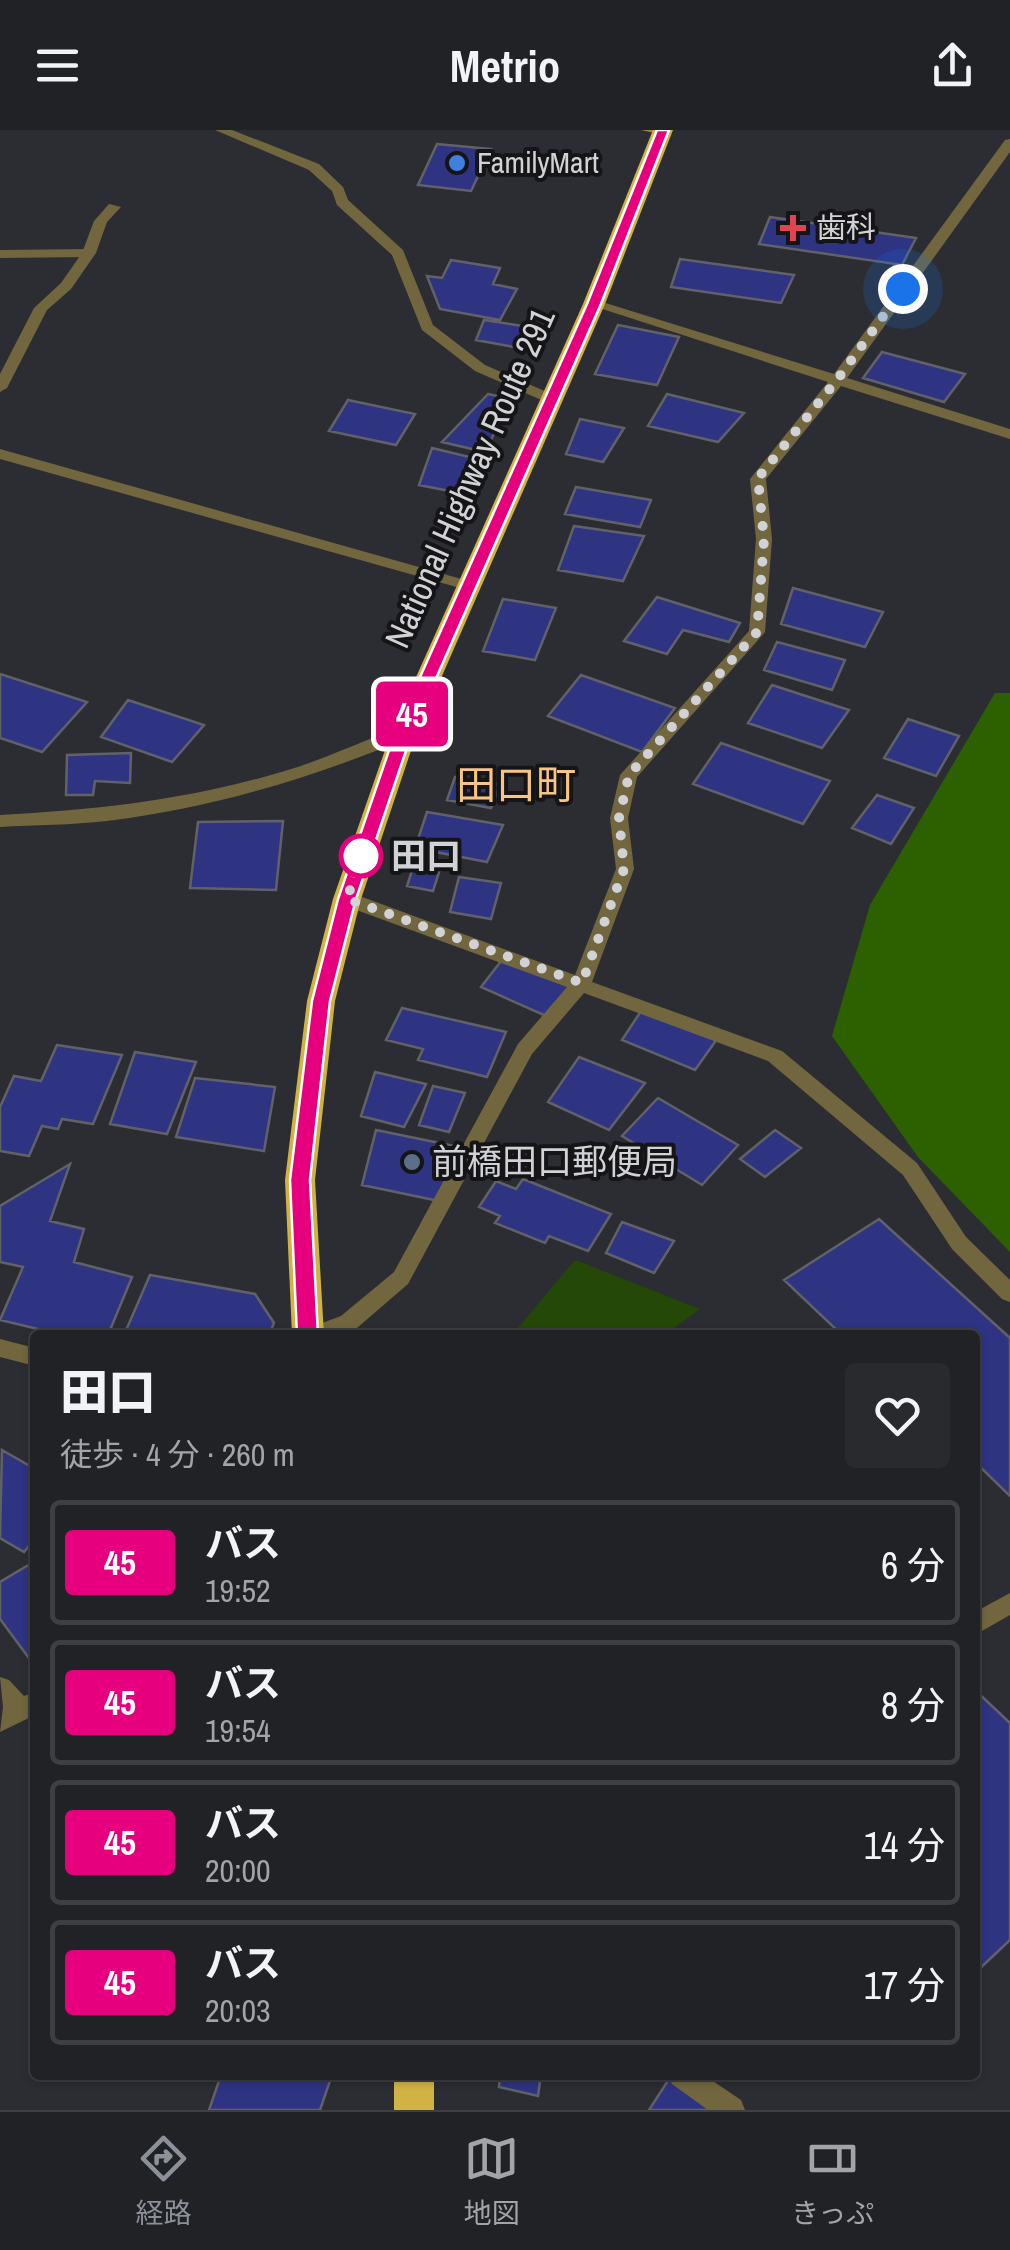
<!DOCTYPE html>
<html lang="ja">
<head>
<meta charset="utf-8">
<style>
  :root { --surface:#212226; --page:#292a2e; --text:#f1f3f6; --muted:#a2a4a7; --line:#3e3f43; --accent:#8c9099 }
  body { margin:0; font-family:"Archivo Narrow","Noto Sans JP",sans-serif; background:var(--page); color:var(--text); height:100vh; display:flex; flex-direction:column; font-size:38px; white-space:nowrap }
  * { box-sizing:border-box; margin:0 }
  p { font-size:32px; color:var(--muted) }
  .icon { flex:none; width:55px; height:55px; fill:none; stroke:currentColor; stroke-width:2; stroke-linecap:round; stroke-linejoin:round }
  .map { position:relative; flex:1; overflow:hidden }
  .drawer { position:absolute; left:30px; top:1200px; width:950px; height:750px; display:flex; flex-direction:column; background:var(--surface); border-radius:10px; box-shadow:0 2px 8px #0004,0 0 0 2px var(--line) }
  .drawer>* { flex:none }
  .badge { padding:0 20px; border-radius:8px; font-size:35px; line-height:65px }
  .you { position:absolute; width:50px; height:50px; margin:-25px; border:8px solid #fff; border-radius:50%; background:#1a73e8; box-shadow:0 0 0 15px #1a73e833 }
  .map>.badge { position:absolute; translate:-50% -50%; box-shadow:0 0 0 5px #fff }
  .round { display:grid; place-items:center; flex:none; width:105px; height:105px; border-radius:10px; background:var(--page) }
  .headline { display:flex; align-items:center; justify-content:space-between; height:170px; padding:0 30px }
  h1 { font-size:48px; font-weight:800; line-height:75px }
  ul { padding:0; list-style:none }
  li { display:flex; align-items:center; gap:30px; height:125px; margin:0 20px 15px; padding:0 10px; border:5px solid var(--line); border-radius:10px }
  li div { flex:1 }
  li b { display:block; font-size:38px }
  li em { font-style:normal }
  li .badge { min-width:110px; font-weight:700; text-align:center }
  header { display:flex; justify-content:space-between; align-items:center; height:130px; padding:0 30px; background:var(--surface); font-size:45px; font-weight:800 }
  .tabs { display:flex; justify-content:space-around; align-items:center; height:140px; border-top:2px solid var(--line); background:var(--surface); font-size:28px; color:var(--muted) }
  .tabs a { display:grid; justify-items:center; gap:5px }
  .tabs .on { color:var(--accent) }
  .map>svg:first-child { display:block }
  .green { fill:#234807 }
  .forest { fill:#2d6100 }
  .building { fill:#2e3382; stroke:#606268; stroke-width:2.5 }
  .lines { fill:none; stroke-linecap:round; stroke-linejoin:round }
  .lane { fill:#71663e; fill-rule:evenodd }
  .street { fill:#71663e; fill-rule:evenodd }
  .secondary { fill:#978543; fill-rule:evenodd }
  .highway { fill:#d0b245; fill-rule:evenodd }
  .line { fill:#e6007e; stroke:#fff; stroke-width:2.5 }
  .walk { stroke:#d1d2d5; stroke-width:10; stroke-dasharray:0 18 }
  .shop-dot { fill:#3f7fe0; stroke:#151518; stroke-width:4 }
  .health-dot { fill:#e0444e; stroke:#151518; stroke-width:4 }
  .stop-dot { fill:#fff; stroke:#e6007e; stroke-width:5 }
  .service-dot { fill:#5c6f8a; stroke:#151518; stroke-width:4 }
  .labels { text-anchor:middle; stroke-width:8; stroke-linejoin:round; paint-order:stroke }
  .far-poi-label { font-size:30px; fill:#d1d2d5; stroke:#151518; text-anchor:start }
  .street-label { font-size:35px; fill:#d1d2d5; stroke:#151518 }
  .stop-label { font-size:35px; font-weight:bold; fill:#d1d2d5; stroke:#151518; text-anchor:start }
  .poi-label { font-size:35px; fill:#d1d2d5; stroke:#151518; text-anchor:start }
  .quarter-label { font-size:40px; fill:#f9c585; stroke:#151518 }
</style>
</head>
<body>
<header><svg class="icon" aria-label="menu" viewBox="0 0 24 24"><path d="M4 6h16M4 12h16M4 18h16"/></svg>Metrio<svg class="icon" aria-label="share" viewBox="0 0 24 24"><path d="M12 15V3M7 8l5-5 5 5M5 13v7h14v-7"/></svg></header>
<div class="map">
<svg width="1010" height="1980" viewBox="0 0 1010 1980">
  <rect width="100%" height="100%" fill="#2c2d32"/>
  <path class="green" d="M575 1130 700 1179 665 1205H512Z"/>
  <path class="forest" d="M995 563H1010V1122L918 1027 832 906 870 775Z"/>
  <path class="building" d="M437 14 491 19 471 61 418 55Z
    M770 87 916 108 902 135 759 114Z
    M680 129 794 145 781 173 671 157Z
    M451 130 500 138 493 154 517 159 500 190 440 179 427 146 442 148Z
    M484 190 543 199 535 221 476 210Z
    M618 195 679 207 657 255 595 244Z
    M882 222 965 244 944 272 863 248Z
    M488 264 511 269 485 322 442 312Z
    M667 264 744 283 718 312 648 296Z
    M348 270 415 284 396 315 329 301Z
    M580 289 624 298 603 332 566 324Z
    M432 318 482 330 465 364 419 355Z
    M576 357 651 370 640 397 565 384Z
    M574 396 644 406 623 451 558 440Z
    M793 458 883 482 865 517 781 494Z
    M657 467 740 493 729 512 683 500 667 524 624 511Z
    M503 469 556 478 535 530 483 521Z
    M777 512 845 530 832 560 764 540Z
    M0 544 87 572 42 622 0 608Z
    M581 545 675 578 642 622 548 586Z
    M772 555 849 580 822 618 748 593Z
    M128 570 204 595 172 632 101 607Z
    M908 589 959 606 936 646 884 628Z
    M721 613 830 651 803 694 693 654Z
    M131 623 130 653 95 651 93 665H66L67 625Z
    M455 647 500 655 491 678 447 670Z
    M877 665 914 678 891 714 852 698Z
    M427 682 503 695 487 732 415 718Z
    M283 691 276 760 190 758 198 692Z
    M414 734 440 739 433 761 407 756Z
    M459 747 501 753 491 789 450 782Z
    M505 826 573 852 546 886 481 857Z
    M402 878 506 902 487 947 418 930 423 919 386 910Z
    M643 878 717 909 695 940 622 910Z
    M57 915 122 925 93 994 62 989 58 999 42 996 29 1026 0 1021V977L14 946 41 951Z
    M135 922 196 932 167 1004 110 994Z
    M579 927 645 953 609 1000 548 972Z
    M375 942 426 954 404 997 361 986Z
    M195 948 275 957 264 1021 176 1007Z
    M433 956 465 963 449 1002 419 995Z
    M658 968 738 1015 702 1055 622 1006Z
    M376 1000 459 1017 439 1071 362 1055Z
    M775 1000 801 1018 765 1047 740 1029Z
    M70 1034 50 1091 84 1099 74 1132 132 1147 108 1205H63L0 1190 23 1137 0 1132V1076Z
    M523 1049 611 1084 588 1121 549 1106 545 1113 495 1093 500 1086 479 1077 496 1051 516 1059Z
    M879 1089 1010 1208V1366L975 1332V1205H842L784 1150Z
    M622 1092 674 1111 654 1143 606 1123Z
    M150 1145 255 1164 274 1193 269 1205H124Z
    M2 1320 35 1339V1408L24 1422 0 1408Z
    M30 1434 35 1440 34 1535 0 1489V1452Z
    M975 1560 1010 1593V1810L975 1843Z
    M221 1945H332L320 1980H209Z
    M500 1945H541L538 1966 499 1957Z
    M669 1949 711 1980H649Z"/>
  <g class="lines">
    <path class="lane" d="M215 0H232L319 34 343 57 348 70 403 120 433 195 485 235 556 266V272H546L475 241 422 200 392 125 337 75 332 61 309 40Z
      M0 120 89 119 96 123 89 127 0 128Z"/>
    <path class="street" d="M1010 9V22L847 248 1010 299V309L841 256 766 349 772 409 765 502 637 647 628 688 634 739 592 852 782 921 917 1033 966 1107 1010 1150V1172L1002 1169 952 1119 903 1045 768 931 584 863 532 924 408 1154 357 1198 338 1205H303L306 1199 341 1186 394 1142 518 914 567 857 340 774 338 769 340 764H354L575 845 616 739 610 688 620 645 749 501 756 409 750 349 828 252 587 174 599 171 834 244 1005 10Z
      M109 74 121 77 107 92 96 123 71 159 47 180 7 258 0 262V244L34 178 61 153 82 123 94 91Z
      M0 319 472 452 474 455 466 460 460 458 0 329Z
      M404 597 413 603 410 607C313 648 212 678 107 691 72 695 36 695 0 697V685C99 680 193 669 288 640 328 628 365 609 404 597Z
      M0 1209 35 1218V1236L0 1227Z
      M1010 1463V1485L975 1505V1482Z
      M0 1547 9 1550 24 1566 35 1562V1585L0 1602 3 1577Z
      M668 1945H704L741 1970 745 1980H708L672 1954Z"/>
    <path class="secondary" d="M641 0H669V1L663 5Z"/>
    <path class="highway" d="M653 0H673L605 174 417 603 361 769 335 871 315 1050 324 1205H292L285 1050 307 871 333 769 391 603 583 174Z
      M394 1945H434V1980H394Z"/>
  </g>
  <path class="line" d="M657 0H669L601 174 412 603 356 769 330 871 310 1050 318 1205 308 1214 297 1205 290 1050 312 871 338 769 395 603 587 174Z"/>
  <g class="lines">
    <path class="walk" d="M361 726 347 769 582 853 624 739 619 688 629 645 757 502 764 410 758 348 837 250 903 159"/>
  </g>
  <circle class="shop-dot" cx="457" cy="33" r="10"/>
  <path class="health-dot" d="M788 83h10v10h10v10h-10v10h-10v-10h-10v-10h10z"/>
  <circle class="stop-dot" cx="361" cy="726" r="20"/>
  <circle class="service-dot" cx="412" cy="1032" r="10"/>
  <g class="labels">
    <g class="far-poi-label">
      <text x="477" y="43">FamilyMart</text>
      <text x="816" y="108">歯科</text>
    </g>
    <g class="street-label">
      <text transform="translate(470 348) rotate(-66)" y="12">National Highway Route 291</text>
    </g>
    <g class="stop-label">
      <text x="391" y="738">田口</text>
    </g>
    <g class="poi-label">
      <text x="432" y="1044">前橋田口郵便局</text>
    </g>
    <g class="quarter-label">
      <text x="516" y="669">田口町</text>
    </g>
  </g>
</svg>
<div class="you" style="left:903px;top:159px"></div>
<b class="badge" style="left:412px;top:584px;background:#e6007e;color:#fff">45</b>
<section class="drawer">
<div class="headline"><div><h1>田口</h1><p>徒歩 · 4 分 · 260 m</p></div><a class="round"><svg class="icon" aria-label="heart" viewBox="0 0 24 24"><path d="M12 20l-8-8c-3-5 5-10 8-4 3-6 11-1 8 4z"/></svg></a></div>
<ul>
<li><span class="badge" style="background:#e6007e;color:#fff">45</span><div><b>バス</b><p>19:52</p></div><em>6 分</em></li>
<li><span class="badge" style="background:#e6007e;color:#fff">45</span><div><b>バス</b><p>19:54</p></div><em>8 分</em></li>
<li><span class="badge" style="background:#e6007e;color:#fff">45</span><div><b>バス</b><p>20:00</p></div><em>14 分</em></li>
<li><span class="badge" style="background:#e6007e;color:#fff">45</span><div><b>バス</b><p>20:03</p></div><em>17 分</em></li>
</ul>
</section>
</div>
<nav class="tabs">
<a class="on"><svg class="icon" aria-label="directions" viewBox="0 0 24 24"><path d="M12 3l9 9-9 9-9-9zM9 14v-3h6M13 9l2 2-2 2"/></svg>経路</a>
<a><svg class="icon" aria-label="map" viewBox="0 0 24 24"><path d="M3 6l6-2 6 2 6-2v14l-6 2-6-2-6 2zM9 4v14M15 6v14"/></svg>地図</a>
<a><svg class="icon" aria-label="tickets" viewBox="0 0 24 24"><path d="M3 7h18v10H3zM15 7v10"/></svg>きっぷ</a>
</nav>
</body>
</html>
